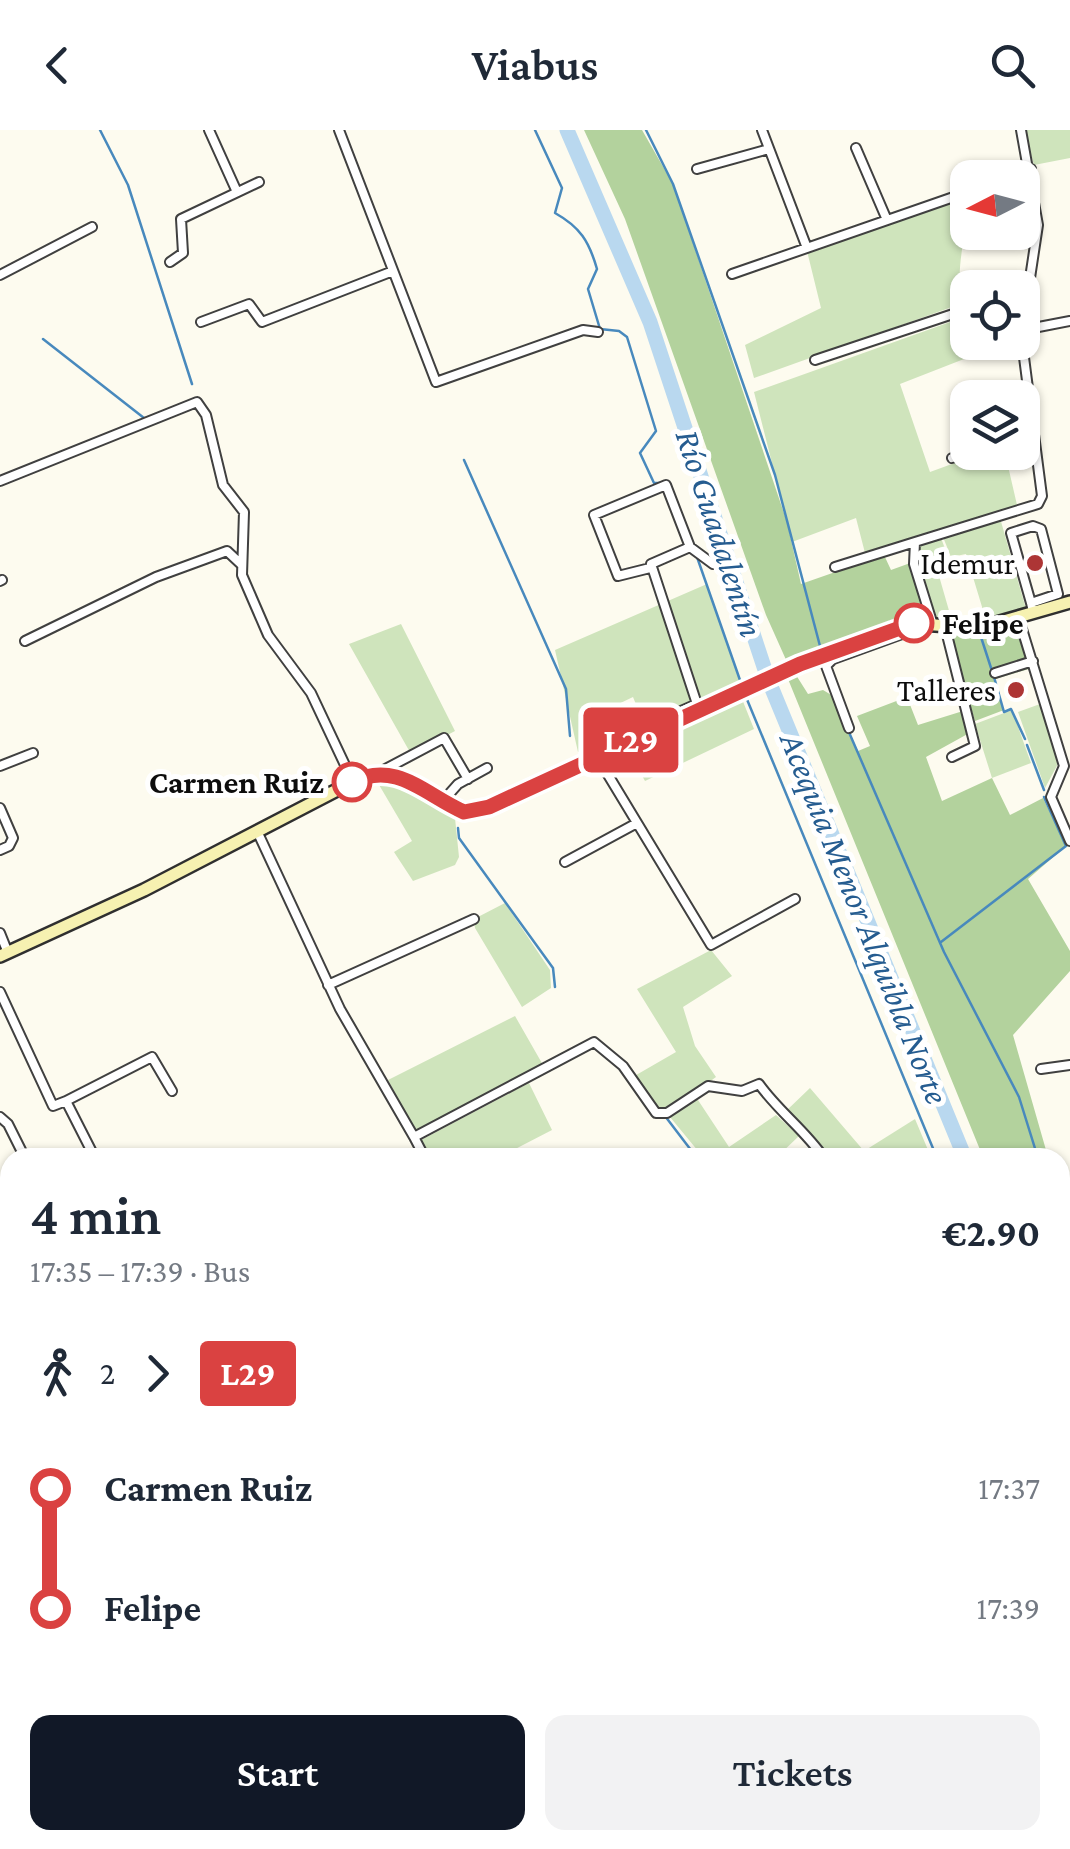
<!DOCTYPE html>
<html lang="en">
<head>
<meta charset="utf-8">
<style>
  :root { --surface:#fff; --page:#f2f2f3; --text:#1f2937; --muted:#747a83; --accent:#111827 }
  body { margin:0; font-family:"Crimson Pro",serif; background:var(--page); color:var(--text); height:100vh; display:flex; flex-direction:column; font-size:38px; white-space:nowrap }
  * { box-sizing:border-box; margin:0 }
  p { font-size:32px; color:var(--muted) }
  .icon { flex:none; width:55px; height:55px; fill:none; stroke:currentColor; stroke-width:2; stroke-linecap:round; stroke-linejoin:round }
  .map { position:relative; flex:1; overflow:hidden }
  .panel { position:absolute; left:0px; top:1018px; width:1070px; height:702px; display:flex; flex-direction:column; background:var(--surface); border-radius:30px 30px 0 0; box-shadow:0 2px 8px #0004 }
  .panel>* { flex:none }
  .badge { padding:0 20px; border-radius:8px; font-size:35px; line-height:65px }
  .needle { width:65px; rotate:264deg }
  .controls { position:absolute; left:950px; top:30px; display:grid; gap:20px }
  .controls a { display:grid; place-items:center; width:90px; height:90px; border-radius:20px; background:var(--surface); box-shadow:0 2px 8px #0004; font-size:50px }
  .map>.badge { position:absolute; translate:-50% -50%; box-shadow:0 0 0 5px #fff }
  .legs { display:flex; align-items:center; gap:15px; height:110px; padding:0 30px; font-size:32px }
  .legs p { margin-inline-start:auto }
  .summary { display:flex; align-items:center; justify-content:space-between; height:170px; padding:0 30px }
  h1 { font-size:55px; font-weight:600; line-height:75px }
  .button { display:flex; gap:20px; margin-top:auto; padding:20px 30px }
  .button a { flex:1; height:115px; border-radius:20px; background:var(--accent); color:#fff; font-size:40px; font-weight:600; line-height:115px; text-align:center }
  .button a+a { background:var(--page); color:var(--text) }
  ul { padding:0 30px; list-style:none }
  li { display:flex; align-items:center; gap:35px; height:120px; font-size:38px }
  li i { display:grid; place-items:center; width:15px; height:100%; margin:0 12px; background:currentColor }
  li i::after { content:''; width:25px; height:25px; margin:-12px; border:8px solid; border-radius:50%; background:var(--surface) }
  li p { margin-inline-start:auto }
  li:first-child i { background:linear-gradient(#0000 50%,currentColor 0) }
  li:last-child i { background:linear-gradient(currentColor 50%,#0000 0) }
  header { display:flex; justify-content:space-between; align-items:center; height:130px; padding:0 30px; background:var(--surface); font-size:45px; font-weight:600 }
  .map>svg:first-child { display:block }
  .green { fill:#cfe4bc }
  .forest { fill:#b3d29d }
  .lines { fill:none; stroke-linecap:round; stroke-linejoin:round }
  .stream { stroke:#4889bd; stroke-width:2.5 }
  .river { stroke:#b9d8ef; stroke-width:15 }
  .street-casing { stroke:#404040; stroke-width:12 }
  .secondary-casing { stroke:#2f2f2f; stroke-width:16 }
  .street { stroke:#fff; stroke-width:8 }
  .secondary { stroke:#f6f1b1; stroke-width:11 }
  .line-1-casing { stroke:#fff; stroke-width:22 }
  .line-1 { stroke:#da4241; stroke-width:15 }
  .poi-dot { fill:#ad3535; stroke:#fff; stroke-width:4 }
  .stop-1-dot { fill:#fff; stroke:#da4241; stroke-width:5 }
  .labels { text-anchor:middle; stroke-width:10; stroke-linejoin:round; paint-order:stroke }
  .poi-label { font-size:32px; fill:#0d0d0d; stroke:#fff; text-anchor:end }
  .stop-label { font-size:32px; font-weight:bold; fill:#0d0d0d; stroke:#fff; text-anchor:start }
  .water-label { font-size:35px; font-style:italic; fill:#255c90; stroke:#fff }
</style>
</head>
<body>
<header><svg class="icon" aria-label="back" viewBox="0 0 24 24"><path d="M15 5l-7 7 7 7"/></svg>Viabus<svg class="icon" aria-label="search" viewBox="0 0 24 24"><circle cx="10" cy="10" r="6"/><path d="M15 15l6 6"/></svg></header>
<div class="map">
<svg width="1070" height="1719" viewBox="0 0 1070 1719">
  <rect width="100%" height="100%" fill="#fdfbef"/>
  <path class="green" d="M1024 0H1070V28L1034 35Z
    M958 68C973 108 952 130 963 173L754 248 745 215 821 178 807 121Z
    M967 186 968 212 1005 213 900 254 930 342 982 323H1005L1017 375 865 423 856 388 792 412 754 262Z
    M1000 388 1026 479 986 490 966 424 951 427 943 407Z
    M941 408 947 424 935 432 952 491H936L916 428 920 414Z
    M707 454 741 553 644 594 633 567 608 579 615 607 578 622 555 520Z
    M401 494 455 601 411 624 349 514Z
    M742 569 754 599 645 651 627 619Z
    M1040 574 1059 632 1045 658 1018 582Z
    M1012 580 1031 633 992 648 975 594Z
    M375 648 410 657 455 688 459 727 455 735 413 751 394 722 412 711Z
    M505 773 550 840 551 858 522 877 475 798 474 789Z
    M711 820 732 846 683 877 695 916 716 947 667 983H656L631 948 676 922 637 859Z
    M515 886 543 935 416 1002 388 950Z
    M529 953 552 1000 500 1027H431L421 1010Z
    M810 958 864 1021 915 989 931 1027H820L785 982Z
    M696 967 729 1017 776 985 799 1006 777 1027H703L670 987Z
    M1070 1606V1668L1060 1673V1610Z"/>
  <path class="forest" d="M584 0H642L673 54 787 392 801 454 884 425 891 440 913 432 926 488 902 490 787 532 766 485 625 89Z
    M1011 496 1018 502 1029 539 995 549 1004 580 975 591 949 506Z
    M796 545 808 564 823 560 833 566 858 621 870 616 857 586 907 567 918 595 963 581 973 601 926 627 942 671 992 648 1010 685 1043 668 1066 716 1028 749 1070 821V841L1013 905 1048 1027H983L788 549Z
    M1060 1070 1070 1108V1235L1060 1211Z
    M1060 1302 1070 1326V1496L1060 1472Z"/>
  <g class="lines">
    <path class="stream" d="M100 0 128 55 192 254
      M535 0 562 58 555 83C580 97 589 111 597 139L588 159 600 199 619 201 627 207 656 301 640 323 654 353H661
      M646 0 673 54 775 345 820 516
      M43 209 144 288
      M464 330 566 559 570 606
      M669 354 690 406
      M697 427 741 553
      M981 507 992 541
      M994 547 1004 582 1011 579 1025 609
      M833 566 836 575
      M746 567 937 1028
      M848 600 944 822 1019 967 1038 1028
      M1027 615 1044 660
      M458 698 459 708 553 838 555 857
      M941 812 1066 716 1044 667
      M665 986 697 1028
      M1060 1100 1070 1133
      M1060 1325 1070 1349"/>
    <path class="river" d="M567 0 650 192 768 549 965 1028
      M1060 1257 1070 1281"/>
    <defs>
      <path id="street" d="M209 0 237 62
        M339 0 436 252 583 200 598 202
        M762 0 807 118
        M1021 0 1038 95 1022 201
        M856 18 887 90
        M697 39 769 19
        M1008 48 1031 39
        M170 132 183 123 181 89 259 52
        M732 144 968 62
        M0 145 92 97
        M201 192 249 174 262 192 393 141
        M1023 200 1070 191
        M815 230 968 179
        M952 328 968 322
        M0 351 197 272 206 285 223 355 244 382 242 445 268 505 311 563 353 652
        M835 437 915 412
        M650 438 618 446 594 385 666 355 690 417
        M0 451 2 450
        M1031 473 1058 464 1041 399 1033 396 1011 403 1031 473 1033 482
        M1018 486 1064 636 1051 667 1070 711
        M933 495 914 434 915 412 1038 374 1042 366 1022 212
        M945 497 975 616 952 627
        M25 511 156 447 227 421 242 435
        M995 543 1033 531
        M849 598 826 536 833 529 910 501 914 493
        M647 604 645 597 697 574 651 434 690 417 713 434
        M596 625 711 815 795 769
        M0 636 33 623
        M376 644 444 608 468 649
        M442 672 458 654 487 638
        M0 678 13 708 9 716 0 720
        M257 701 340 879 414 1007
        M565 732 637 693
        M0 803 8 823
        M328 855 474 789
        M0 862 53 976 66 971 95 1028
        M1041 939 1070 935
        M66 971 152 927 172 961
        M0 987 8 994 25 1028
        M425 1028 414 1007 594 912 623 936 656 983H667L708 956 742 961 759 954C779 982 805 1000 824 1028
        M0 1195 10 1193
        M185 1710 192 1719
        M386 1710 390 1719
        M557 1710 559 1719
        M743 1710 746 1719
        M1012 1710 1016 1719
        M235 1719 259 1710"/>
      <path id="secondary" d="M0 826 144 760 362 647C404 637 428 666 464 682L489 677 799 535 906 493 979 498 1070 472
        M1060 1680 1070 1676
        M956 1719 984 1710"/>
    </defs>
    <use href="#street" class="street-casing"/>
    <use href="#secondary" class="secondary-casing"/>
    <use href="#street" class="street"/>
    <use href="#secondary" class="secondary"/>
  </g>
  <g class="lines">
    <defs>
      <path id="line-1" d="M352 652C397 630 425 665 464 682L489 677 800 534 914 493"/>
    </defs>
    <use href="#line-1" class="line-1-casing"/>
    <use href="#line-1" class="line-1"/>
  </g>
  <g class="poi-dot">
    <circle cx="1035" cy="433" r="10"/>
    <circle cx="1016" cy="560" r="10"/>
  </g>
  <g class="stop-1-dot">
    <circle cx="914" cy="493" r="18"/>
    <circle cx="352" cy="652" r="18"/>
  </g>
  <g class="labels">
    <g class="poi-label">
      <text x="1015" y="444">Idemur</text>
      <text x="996" y="571">Talleres</text>
    </g>
    <g class="stop-label">
      <text x="942" y="504">Felipe</text>
      <text x="324" y="663" text-anchor="end">Carmen Ruiz</text>
    </g>
    <g class="water-label">
      <text transform="translate(720 403) rotate(72)" y="12">Río Guadalentín</text>
      <text transform="translate(865 788) rotate(68)" y="12">Acequia Menor Alquibla Norte</text>
    </g>
  </g>
</svg>
<div class="controls">
<a><svg class="needle" viewBox="-14 -14 28 28"><path d="M0-13l5 13h-10z" fill="#e53935"/><path d="M0 13l5-13h-10z" fill="#747a83"/></svg></a>
<a><svg class="icon" aria-label="locate" viewBox="0 0 24 24"><circle cx="12" cy="12" r="6"/><path d="M12 2v4M12 18v4M2 12h4M18 12h4"/></svg></a>
<a><svg class="icon" aria-label="layers" viewBox="0 0 24 24"><path d="M12 4l9 5-9 5-9-5zM3 14l9 5 9-5"/></svg></a>
</div>
<b class="badge" style="left:631px;top:610px;background:#da4241;color:#fff">L29</b>
<section class="panel">
<div class="summary"><div><h1>4 min</h1><p>17:35 – 17:39 · Bus</p></div><b>€2.90</b></div>
<div class="legs"><svg class="icon" aria-label="walk" viewBox="0 0 24 24"><circle cx="13" cy="4" r="2"/><path d="M13 8l-2 6 4 7M11 14l-3 7M7 12l3-4h3l4 4"/></svg>2<svg class="icon" aria-label="forward" viewBox="0 0 24 24"><path d="M9 5l7 7-7 7"/></svg><b class="badge" style="background:#da4241;color:#fff">L29</b></div>
<ul>
<li><i style="color:#da4241"></i><b>Carmen Ruiz</b><p>17:37</p></li>
<li><i style="color:#da4241"></i><b>Felipe</b><p>17:39</p></li>
</ul>
<div class="button"><a>Start</a><a>Tickets</a></div>
</section>
</div>
</body>
</html>
